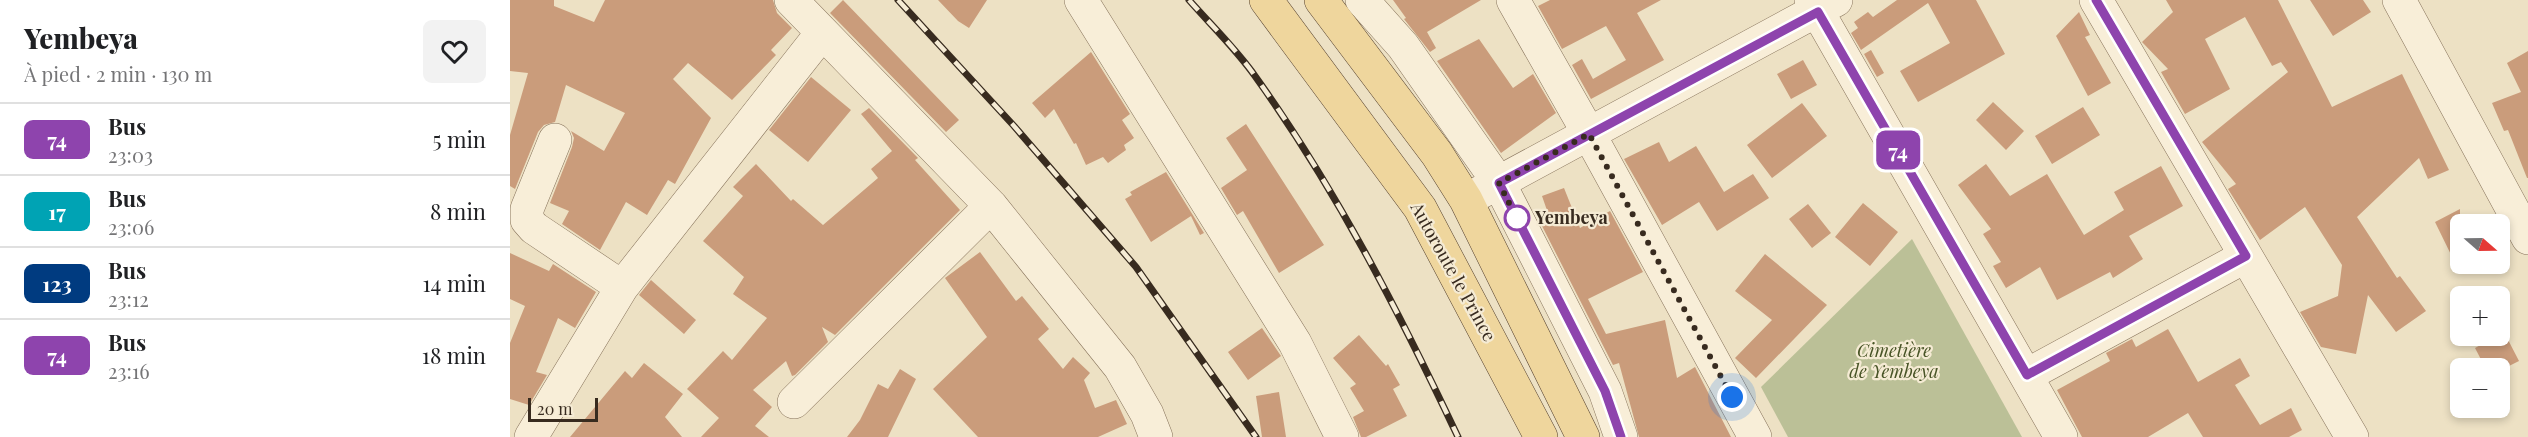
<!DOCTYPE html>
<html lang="fr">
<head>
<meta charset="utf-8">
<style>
  :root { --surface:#fff; --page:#f2f2f2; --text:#202124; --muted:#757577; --line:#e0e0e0 }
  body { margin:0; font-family:"Playfair Display",serif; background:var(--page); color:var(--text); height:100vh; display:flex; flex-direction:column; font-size:22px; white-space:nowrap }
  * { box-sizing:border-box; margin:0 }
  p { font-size:20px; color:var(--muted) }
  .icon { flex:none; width:33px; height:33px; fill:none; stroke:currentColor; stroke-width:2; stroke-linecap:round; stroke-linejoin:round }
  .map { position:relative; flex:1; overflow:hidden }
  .panel { display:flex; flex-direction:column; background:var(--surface); width:510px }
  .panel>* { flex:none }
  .badge { padding:0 12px; border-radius:9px; font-size:21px; line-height:39px }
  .needle { width:39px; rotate:110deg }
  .controls { position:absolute; left:1940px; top:214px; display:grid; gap:12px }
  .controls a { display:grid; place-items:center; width:60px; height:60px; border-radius:9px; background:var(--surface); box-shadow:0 3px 9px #0003; font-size:30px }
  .scale { position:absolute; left:18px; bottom:15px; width:70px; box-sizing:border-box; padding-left:6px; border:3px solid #382b1f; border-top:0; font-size:16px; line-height:21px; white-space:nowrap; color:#382b1f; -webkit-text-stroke:4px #f5ebd4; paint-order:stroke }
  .you { position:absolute; width:30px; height:30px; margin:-15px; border:4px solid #fff; border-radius:50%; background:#1a73e8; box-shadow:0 0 0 9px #1a73e833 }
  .map>.badge { position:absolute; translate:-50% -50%; box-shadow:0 0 0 3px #fff }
  .round { display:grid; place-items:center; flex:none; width:63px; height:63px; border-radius:9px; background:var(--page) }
  .head { display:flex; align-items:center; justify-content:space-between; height:102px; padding:0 24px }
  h1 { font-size:28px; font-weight:800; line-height:45px }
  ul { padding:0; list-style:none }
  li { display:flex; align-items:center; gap:18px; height:72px; padding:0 24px; border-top:2px solid var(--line) }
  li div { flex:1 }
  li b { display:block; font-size:22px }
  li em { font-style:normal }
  li .badge { min-width:66px; font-weight:700; text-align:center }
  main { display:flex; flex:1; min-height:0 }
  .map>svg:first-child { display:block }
  .cemetery { fill:#bbc097 }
  .building { fill:#ca9c7b }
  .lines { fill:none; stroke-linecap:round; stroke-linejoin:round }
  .minor-casing { stroke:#87735b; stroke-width:34 }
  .major-casing { stroke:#55412f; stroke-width:34 }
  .minor { stroke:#f8eed8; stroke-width:33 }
  .major { stroke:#efd69d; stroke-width:33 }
  .rail-casing { stroke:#382b1f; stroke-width:7 }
  .rail { stroke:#f5ebd4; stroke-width:4.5; stroke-dasharray:14; stroke-linecap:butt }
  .line-casing { stroke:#fff; stroke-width:14 }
  .line { stroke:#8e44ad; stroke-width:9 }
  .walk { stroke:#382b1f; stroke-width:6; stroke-dasharray:0 10.8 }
  .stop-dot { fill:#fff; stroke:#8e44ad; stroke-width:3 }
  .labels { text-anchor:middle; stroke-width:4.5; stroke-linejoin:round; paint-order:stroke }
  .stop-label { font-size:18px; font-weight:bold; fill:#382b1f; stroke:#f5ebd4; text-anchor:start }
  .street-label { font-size:18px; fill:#382b1f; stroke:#f5ebd4 }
  .park-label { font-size:18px; font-style:italic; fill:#485426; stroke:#f5ebd4 }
</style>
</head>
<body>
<main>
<section class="panel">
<div class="head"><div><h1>Yembeya</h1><p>À pied · 2 min · 130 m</p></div><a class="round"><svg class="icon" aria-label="heart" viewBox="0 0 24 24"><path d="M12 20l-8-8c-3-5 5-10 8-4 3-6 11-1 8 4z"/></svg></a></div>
<ul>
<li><span class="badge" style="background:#8e44ad;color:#fff">74</span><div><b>Bus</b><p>23:03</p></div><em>5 min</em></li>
<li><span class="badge" style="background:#00a3b4;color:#fff">17</span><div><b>Bus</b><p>23:06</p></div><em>8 min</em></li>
<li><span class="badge" style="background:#003b80;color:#fff">123</span><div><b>Bus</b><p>23:12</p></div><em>14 min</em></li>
<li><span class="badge" style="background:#8e44ad;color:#fff">74</span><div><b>Bus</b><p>23:16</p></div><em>18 min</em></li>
</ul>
</section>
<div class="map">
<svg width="2018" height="437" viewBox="0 0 2018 437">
  <rect width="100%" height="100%" fill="#ede1c4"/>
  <path class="cemetery" d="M1402 239 1512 437H1278L1251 387Z"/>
  <path class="building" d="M0 0H44V6L84 22 95 0H263L267 13 282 28 261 50 266 55 222 100 178 63 163 79 201 118 165 184 158 180 137 215 116 202 90 250 52 224 59 211 40 203 62 147 64 138 61 131 94 151 115 113 56 85 45 122 34 125 28 132 5 189 0 186V135L18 73 0 71Z
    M333 0 449 120 436 132 320 13Z
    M428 0H477L459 28 448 21Z
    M883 0H971L917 32 926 48 920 52 894 19 896 18Z
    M1040 0H1151L1127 13 1154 60 1081 99 1062 65 1072 59 1083 79 1116 60 1096 26 1052 49 1028 6Z
    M1387 0H1466L1495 54 1408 102 1390 71 1440 43 1418 3 1351 50 1341 33 1348 28 1344 22 1358 12 1363 17Z
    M1656 0H1768L1822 107 1892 74 1939 170 1918 179 1909 158 1847 217 1887 278 1890 276 1916 311 1886 332 1858 295 1846 354 1811 347 1790 312 1828 296 1832 265 1795 207 1750 240 1718 189 1726 184 1692 142 1778 72 1771 62 1762 66 1735 17 1695 39 1720 89 1675 114 1651 72 1658 69 1632 42 1663 12Z
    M1800 0H1853L1861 12 1823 36Z
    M1569 12 1580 35 1575 37 1601 83 1578 96 1546 36Z
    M969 39 1003 88 1023 74 1046 113 991 153 927 61Z
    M1361 50 1374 73 1367 77 1354 54Z
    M2018 51V178H2017L1998 130 1994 131 1982 103 2011 92 1997 63Z
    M581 52 620 114 612 120 624 138 614 145 616 150 598 163 593 157 576 165 566 143 564 144 544 109 535 118 522 103Z
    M1293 60 1307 85 1281 99 1267 74Z
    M301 77 341 110 298 162 259 130Z
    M1483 102 1514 131 1496 150 1466 120Z
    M1292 103 1317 136 1262 178 1237 145Z
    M1573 107 1590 135 1542 164 1525 136Z
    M359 108 408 158 405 160 450 210 325 335 312 327 318 342 285 375 282 376 276 361 243 390 262 407 245 426 259 437H191L209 418 177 389 213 351 222 360 257 318 223 294 234 277 193 241 233 196 223 187 246 164 281 201 283 199 313 225 368 178 361 169 382 151 351 114Z
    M736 124 814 245 769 273 733 211 727 215 711 188 737 170 716 138Z
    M1149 142 1159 162 1186 146 1214 192 1243 174 1259 198 1207 231 1189 202 1152 225 1114 159Z
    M1476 164 1500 196 1537 174 1574 235 1614 210 1604 192 1651 166 1673 206 1619 236 1633 259 1603 278 1600 272 1547 300 1530 267 1496 288 1483 266 1491 262 1473 234 1481 229 1448 185Z
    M656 172 694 233 690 235 681 216 641 242 615 199 622 195 620 192Z
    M1054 188 1070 228 1100 211 1133 272 1078 299 1096 334 1155 320 1167 378 1185 367 1221 437H1129L1109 363 1103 365 1031 224 1040 219 1032 196Z
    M1353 203 1388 232 1360 266 1325 237Z
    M1298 204 1321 233 1302 248 1279 219Z
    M1950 209V273L1925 222Z
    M470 252 506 301 512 296 539 329 528 339 553 369 563 357 580 373 574 380 585 408 606 400 617 424 588 437H468L423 389 477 337 435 278Z
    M0 253 39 271 43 264 86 292 65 328 48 318 26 372 37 375 19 405 0 399V343L15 306 0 299Z
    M1255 254 1317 305 1246 378 1225 358 1262 320 1225 291Z
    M141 280 186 320 174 334 129 295Z
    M752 328 771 356 738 380 718 352Z
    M1658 329 1688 382 1730 358 1740 376 1725 385 1750 425 1781 408 1792 430 1779 437H1693L1678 413 1638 437H1572L1547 390 1600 361 1596 353 1622 339 1626 347Z
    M1994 332 2009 361 1993 369H1976L1965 348Z
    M849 335 876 366 878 364 890 385 883 389 897 416 856 437H851L843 417 854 411 840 388 846 384 823 358Z
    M134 363 173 394 155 417 172 437H60L115 371 122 378Z
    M390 369 406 379 378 437H337L350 420 368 384 378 389Z
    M769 392 776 437H752L746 396Z"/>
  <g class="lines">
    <defs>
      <path id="minor" d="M281 0 481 206 610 367 637 414 646 437
        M571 0 785 343 832 437
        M852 0 893 46 989 183 1095 391 1111 437
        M1003 0 1079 134 1245 437
        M1301 0 1551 437
        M1586 0 1842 437
        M1889 0 2018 238
        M45 140 17 209V220L24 228 112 287
        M971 192 1326 0
        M1517 375 1736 256
        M284 402 481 206
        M21 437 112 287 312 33"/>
      <path id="major" d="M756 0 910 208 1031 437
        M811 0 927 154 956 200 1073 437"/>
    </defs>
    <use href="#minor" class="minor-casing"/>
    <use href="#major" class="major-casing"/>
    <use href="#minor" class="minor"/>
    <use href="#major" class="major"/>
    <defs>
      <path id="rail" d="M388 0 504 126 626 267 746 437
        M679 0C701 25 726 49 745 76 826 189 889 312 948 437"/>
    </defs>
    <use href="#rail" class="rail-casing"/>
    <use href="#rail" class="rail"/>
  </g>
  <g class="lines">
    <defs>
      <path id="line" d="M1111 437 1095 391 989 183 1308 12 1517 375 1736 256 1586 0"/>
    </defs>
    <use href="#line" class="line-casing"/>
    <use href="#line" class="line"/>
    <path class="walk" d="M1007 218 1010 225 989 183 1079 134 1222 397"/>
  </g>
  <circle class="stop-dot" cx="1007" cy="218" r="12"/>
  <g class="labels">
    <g class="stop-label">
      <text x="1025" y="224">Yembeya</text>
    </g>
    <g class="street-label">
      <text transform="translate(943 272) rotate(61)" y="6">Autoroute le Prince</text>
    </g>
    <g class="park-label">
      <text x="1384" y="357">Cimetière<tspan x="1384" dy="21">de Yembeya</tspan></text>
    </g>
  </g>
</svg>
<div class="controls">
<a><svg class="needle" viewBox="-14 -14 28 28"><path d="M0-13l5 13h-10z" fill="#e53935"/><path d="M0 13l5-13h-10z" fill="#757577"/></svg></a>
<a>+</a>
<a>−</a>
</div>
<div class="scale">20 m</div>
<div class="you" style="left:1222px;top:397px"></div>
<b class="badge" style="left:1388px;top:150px;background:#8e44ad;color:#fff">74</b>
</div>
</main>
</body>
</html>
